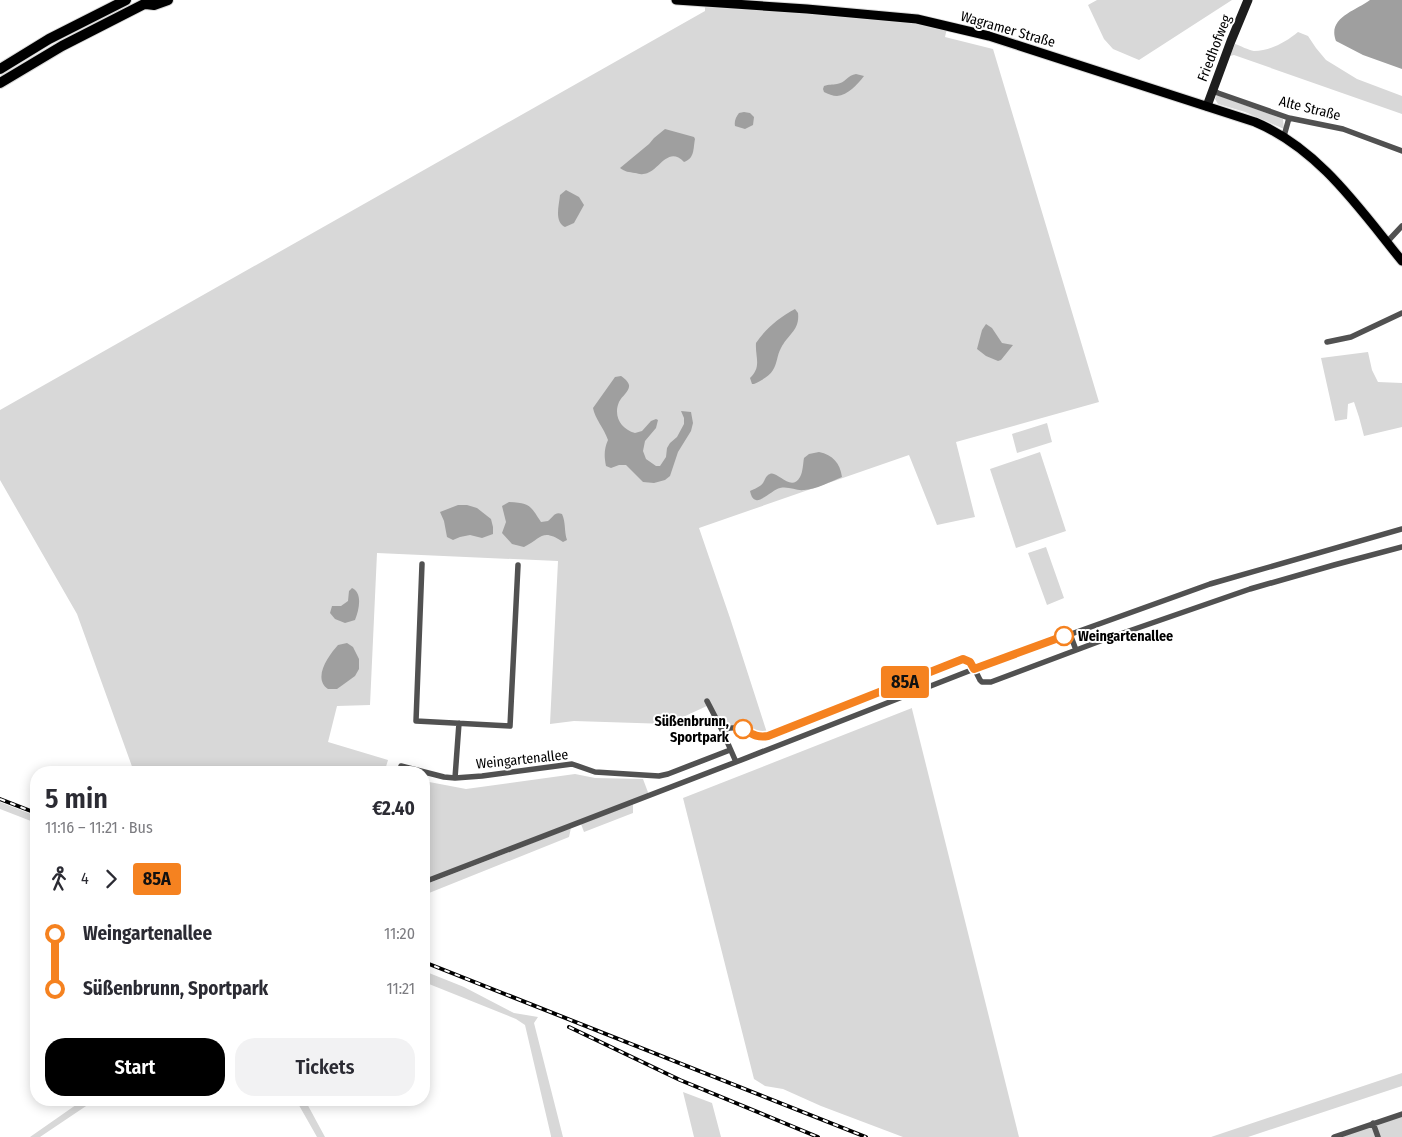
<!DOCTYPE html>
<html lang="en">
<head>
<meta charset="utf-8">
<style>
  :root { --surface:#fff; --page:#f2f2f3; --text:#2b2b33; --muted:#7c7c81; --accent:#000 }
  body { margin:0; font-family:"Fira Sans Condensed",sans-serif; background:var(--page); color:var(--text); height:100vh; display:flex; flex-direction:column; font-size:19px; white-space:nowrap }
  * { box-sizing:border-box; margin:0 }
  p { font-size:16px; color:var(--muted) }
  .icon { flex:none; width:28px; height:28px; fill:none; stroke:currentColor; stroke-width:2; stroke-linecap:round; stroke-linejoin:round }
  .map { position:relative; flex:1; overflow:hidden }
  .drawer { position:absolute; left:30px; top:766px; width:400px; height:340px; display:flex; flex-direction:column; background:var(--surface); border-radius:20px; box-shadow:0 2px 12px #0003 }
  .drawer>* { flex:none }
  .badge { padding:0 10px; border-radius:4px; font-size:18px; line-height:32px }
  .map>.badge { position:absolute; translate:-50% -50%; box-shadow:0 0 0 2px #fff }
  .legs { display:flex; align-items:center; gap:8px; height:55px; padding:0 15px; font-size:16px }
  .legs p { margin-inline-start:auto }
  .summary { display:flex; align-items:center; justify-content:space-between; height:85px; padding:0 15px }
  h1 { font-size:28px; font-weight:600; line-height:38px }
  .primary-button { display:flex; gap:10px; margin-top:auto; padding:10px 15px }
  .primary-button a { flex:1; height:58px; border-radius:20px; background:var(--accent); color:#fff; font-size:20px; font-weight:600; line-height:58px; text-align:center }
  .primary-button a+a { background:var(--page); color:var(--text) }
  ul { padding:0 15px; list-style:none }
  li { display:flex; align-items:center; gap:18px; height:55px; font-size:19px }
  li i { display:grid; place-items:center; width:8px; height:100%; margin:0 6px; background:currentColor }
  li i::after { content:''; width:12px; height:12px; margin:-6px; border:4px solid; border-radius:50%; background:var(--surface) }
  li p { margin-inline-start:auto }
  li:first-child i { background:linear-gradient(#0000 50%,currentColor 0) }
  li:last-child i { background:linear-gradient(currentColor 50%,#0000 0) }
  .map>svg:first-child { display:block }
  .green { fill:#d8d8d8 }
  .water { fill:#9f9f9f }
  .lines { fill:none; stroke-linecap:round; stroke-linejoin:round }
  .primary-casing { stroke:#dbdbdb; stroke-width:11 }
  .highway-casing { stroke:#dbdbdb; stroke-width:12 }
  .street { stroke:#515151; stroke-width:5.5 }
  .secondary { stroke:#1e1e1e; stroke-width:9 }
  .primary { stroke:#000; stroke-width:9 }
  .highway { stroke:#000; stroke-width:10 }
  .rail-casing { stroke:#000; stroke-width:4 }
  .rail { stroke:#fff; stroke-width:2; stroke-dasharray:5.5; stroke-linecap:butt }
  .line-1-casing { stroke:#fff; stroke-width:11 }
  .line-1 { stroke:#f58220; stroke-width:8 }
  .stop-1-dot { fill:#fff; stroke:#f58220; stroke-width:2.5 }
  .labels { text-anchor:middle; stroke-width:4; stroke-linejoin:round; paint-order:stroke }
  .street-label { font-size:14px; fill:#000; stroke:#fff }
  .stop-label { font-size:14px; font-weight:bold; fill:#000; stroke:#fff; text-anchor:start }
</style>
</head>
<body>
<div class="map">
<svg width="1402" height="1137" viewBox="0 0 1402 1137">
  <rect width="100%" height="100%" fill="#fff"/>
  <path class="green" d="M1097 0H1232L1139 60 1113 49 1104 39 1088 5Z
    M705 7 748 10V8L882 18 947 28 945 37 993 49 1099 402 956 442 975 517 937 525 909 455 699 528 730 618 768 736 761 737 743 729 722 730 709 705 668 724 574 721 550 724 558 561 377 553 370 705 337 706 328 742 388 760 385 770 391 772H134L77 614 0 480V410L705 11Z
    M1298 32 1308 36 1316 48 1326 60 1357 79 1402 96V114L1234 55 1230 56 1235 44C1241 46 1248 50 1254 51 1270 51 1286 42 1298 32Z
    M1217 95 1283 119 1284 129 1245 112 1218 104 1215 99Z
    M1368 352 1372 370 1378 382 1402 383V427L1364 436 1359 417 1354 402 1348 404 1347 419 1335 421 1321 358Z
    M1047 423 1052 442 1017 453 1012 434Z
    M1040 452 1066 531 1016 548 990 469Z
    M1046 547 1064 598 1047 605 1028 553Z
    M912 708V709L1019 1137H903L821 1106 783 1089 765 1086 754 1079 683 798Z
    M575 774 595 778 643 779 649 795 424 882V781L466 789Z
    M0 802 36 816V823L0 809Z
    M633 804V813L584 832 581 824Z
    M571 828 569 837 424 895V885Z
    M424 971 464 987 514 1013 538 1017 534 1023 563 1137H551V1136L525 1025 516 1019 424 982Z
    M1402 1073V1086L1248 1137H1211Z
    M683 1092 712 1103 721 1137H694Z
    M83 1100H95L40 1137H30Z
    M296 1100H305L325 1137H317Z
    M1402 1113V1137H1334Z"/>
  <path class="water" d="M1370 0H1402V69L1363 55 1336 41C1327 18 1355 11 1370 0Z
    M856 74 864 76C857 85 848 95 837 96 833 96 828 94 824 92L823 89 824 86C829 84 832 85 837 84 845 83 848 75 856 74Z
    M744 112 750 113 754 117 753 125 745 129 735 126C734 121 736 117 739 113Z
    M665 129 694 137 695 139C693 149 695 158 684 162 667 144 658 174 643 174 640 175 638 173 635 173 629 172 625 172 620 168L649 144 654 138Z
    M566 190 579 197 584 205 574 223 565 227C554 221 559 206 560 195Z
    M795 309 798 313C800 330 788 334 781 348 777 355 777 364 773 370 769 377 760 381 754 384H752L750 378C762 367 755 357 756 343 766 328 780 317 795 309Z
    M986 324 992 328 1002 343 1013 345 1001 360 998 361 986 356 977 349 982 330Z
    M621 376C624 378 628 381 629 385 630 391 622 396 619 402 613 416 621 429 635 433L642 431 651 421 656 419 658 420 656 428 645 441 643 451 646 459 656 466H660L666 457 667 448 670 443 677 437 684 424V418L681 411 691 412 693 423 691 431 678 452 670 476 665 480 654 483 643 482 626 465H619L611 468 606 466C604 456 604 449 608 440 604 428 595 419 593 408L615 377Z
    M819 452C833 455 840 463 842 477 832 481 815 490 804 490 796 491 789 486 780 488 774 489 761 502 756 500 752 499 751 495 750 491 754 489 760 487 763 483 765 480 766 475 770 474 777 470 791 493 800 477 803 472 803 463 804 458L809 454Z
    M509 502C530 503 530 505 541 522L548 521C553 517 555 511 562 514 566 523 564 531 567 540L563 542C542 528 542 538 524 547L512 544 502 533 506 522 502 506Z
    M458 505H467L477 508 491 519 493 527V534L482 538 470 535 460 537 453 540 447 537 444 521 440 512Z
    M352 588C363 593 359 610 355 620L345 623 335 619 330 613 332 606H341L348 601 349 591Z
    M347 643 353 647 359 659V669L355 676 344 684 337 689H328C312 678 329 655 338 645Z"/>
  <g class="lines">
    <defs>
      <path id="primary" d="M676 0 807 9 917 19 989 36 1255 122C1319 149 1359 208 1402 261"/>
      <path id="highway" d="M146 4 154 5 168 0
        M0 69 49 39 126 0
        M0 83 62 46 152 0"/>
    </defs>
    <use href="#primary" class="primary-casing"/>
    <use href="#highway" class="highway-casing"/>
    <path class="street" d="M1212 90 1218 93 1289 118 1343 129 1402 151
      M1284 136 1289 118
      M1387 242 1402 226
      M1327 342 1351 337 1402 313
      M422 564 416 721 510 726 518 565
      M1070 634 1076 650
      M707 701 722 730 736 762
      M722 730C729 728 737 726 744 729 754 733 755 738 768 736L963 659 972 664 980 680 982 682H991L1103 640 1250 589 1334 565 1402 547
      M401 766 444 777 455 778 482 776 572 764 595 772 659 776 668 774 730 750
      M455 778 459 723
      M424 882 736 762 974 669 1210 584 1402 529
      M1373 1123 1378 1137
      M1334 1137 1402 1114"/>
    <path class="secondary" d="M1207 106 1231 41 1248 0"/>
    <use href="#primary" class="primary"/>
    <use href="#highway" class="highway"/>
    <defs>
      <path id="rail" d="M0 799 36 813
        M424 962 866 1137
        M569 1027 680 1080 818 1137"/>
    </defs>
    <use href="#rail" class="rail-casing"/>
    <use href="#rail" class="rail"/>
  </g>
  <g class="lines">
    <defs>
      <path id="line-1" d="M743 729C752 734 757 738 768 736L963 659 970 662 974 669 1064 636"/>
    </defs>
    <use href="#line-1" class="line-1-casing"/>
    <use href="#line-1" class="line-1"/>
  </g>
  <g class="stop-1-dot">
    <circle cx="1064" cy="636" r="9"/>
    <circle cx="743" cy="729" r="9"/>
  </g>
  <g class="labels">
    <g class="street-label">
      <text transform="translate(1008 29) rotate(16)" y="5">Wagramer Straße</text>
      <text transform="translate(1214 48) rotate(-69)" y="5">Friedhofweg</text>
      <text transform="translate(1310 108) rotate(14)" y="5">Alte Straße</text>
      <text transform="translate(522 759) rotate(-6)" y="5">Weingartenallee</text>
    </g>
    <g class="stop-label">
      <text x="1078" y="641">Weingartenallee</text>
      <text x="729" y="726" text-anchor="end">Süßenbrunn,<tspan x="729" dy="16">Sportpark</tspan></text>
    </g>
  </g>
</svg>
<b class="badge" style="left:905px;top:682px;background:#f58220;color:#111">85A</b>
<section class="drawer">
<div class="summary"><div><h1>5 min</h1><p>11:16 – 11:21 · Bus</p></div><b>€2.40</b></div>
<div class="legs"><svg class="icon" aria-label="walk" viewBox="0 0 24 24"><circle cx="13" cy="4" r="2"/><path d="M13 8l-2 6 4 7M11 14l-3 7M7 12l3-4h3l4 4"/></svg>4<svg class="icon" aria-label="forward" viewBox="0 0 24 24"><path d="M9 5l7 7-7 7"/></svg><b class="badge" style="background:#f58220;color:#111">85A</b></div>
<ul>
<li><i style="color:#f58220"></i><b>Weingartenallee</b><p>11:20</p></li>
<li><i style="color:#f58220"></i><b>Süßenbrunn, Sportpark</b><p>11:21</p></li>
</ul>
<div class="primary-button"><a>Start</a><a>Tickets</a></div>
</section>
</div>
</body>
</html>
